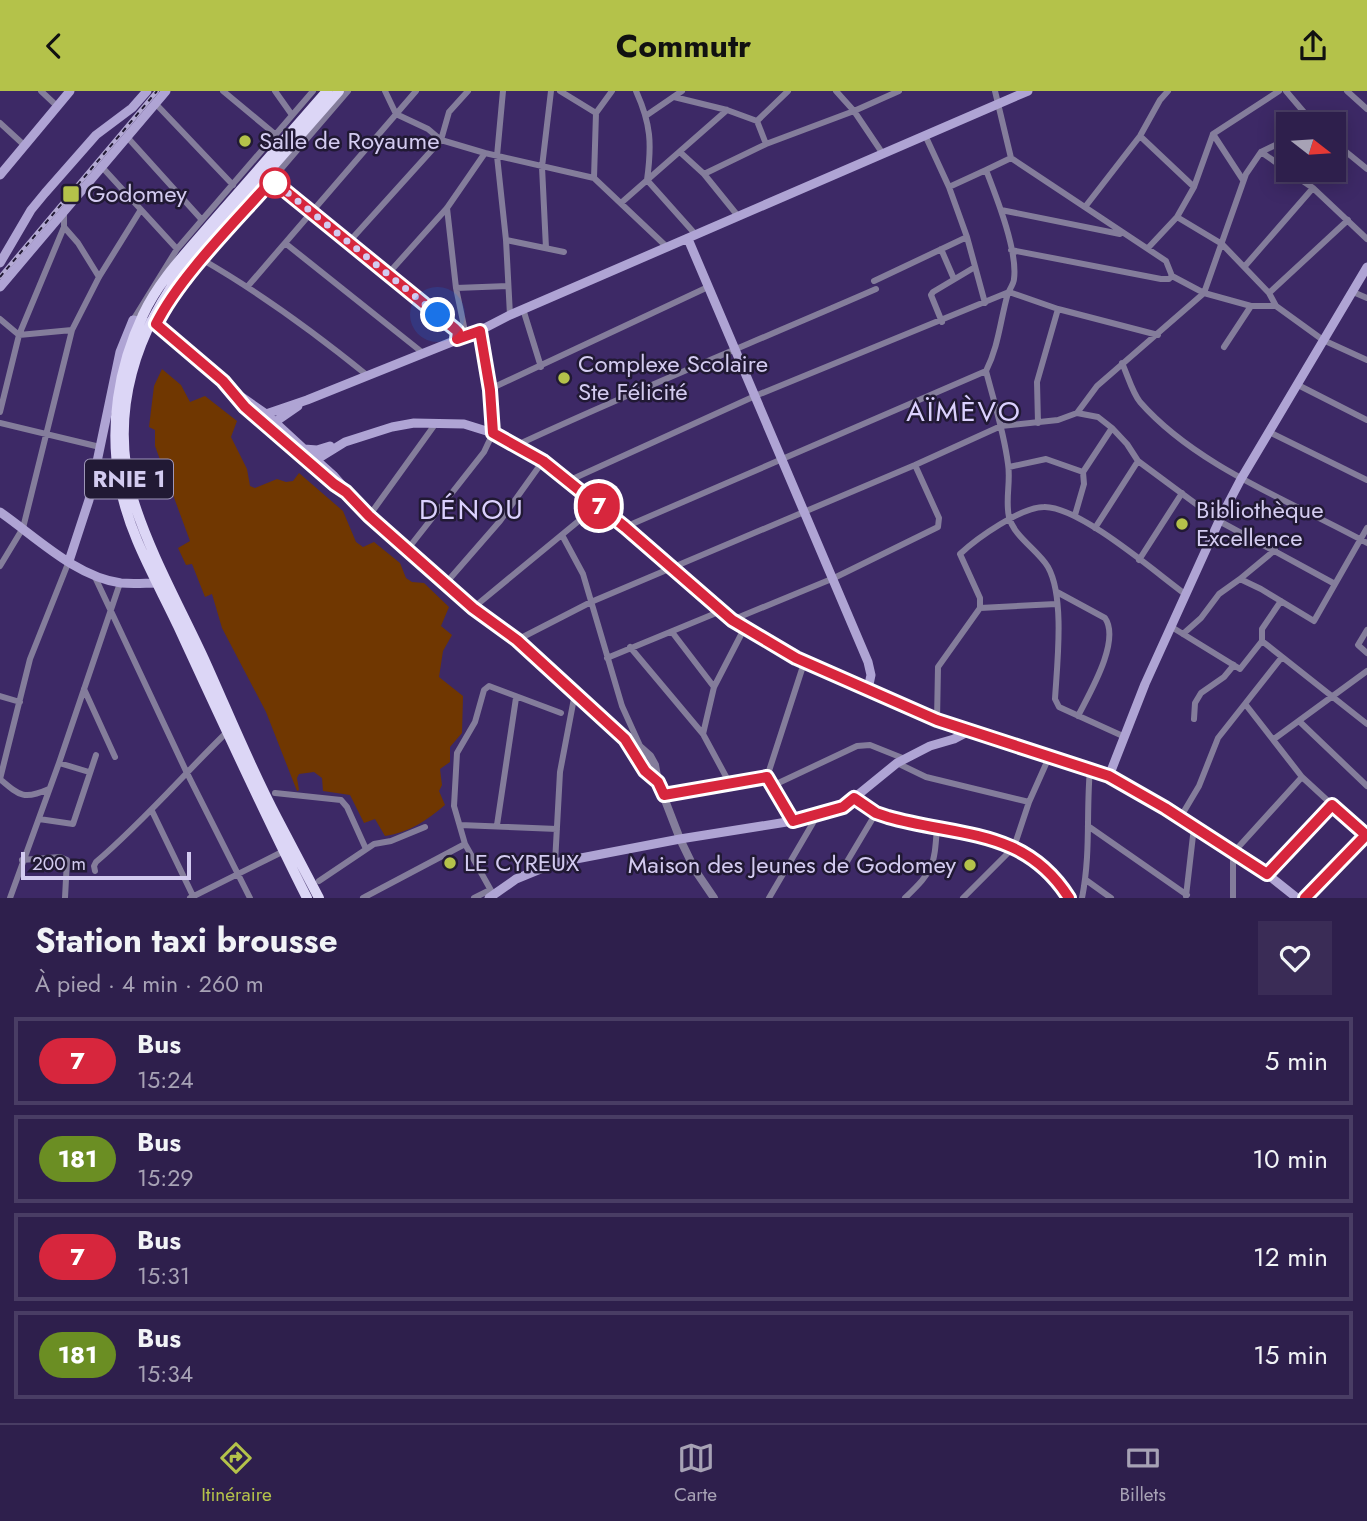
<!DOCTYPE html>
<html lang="fr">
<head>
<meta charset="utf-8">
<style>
  :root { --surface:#2e1f4c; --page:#3a2c56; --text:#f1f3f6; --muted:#a7a2b5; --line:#493d64; --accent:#b4c24a }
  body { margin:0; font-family:Jost,sans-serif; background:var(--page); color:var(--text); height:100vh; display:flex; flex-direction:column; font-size:26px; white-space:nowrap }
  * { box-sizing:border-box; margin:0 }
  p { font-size:23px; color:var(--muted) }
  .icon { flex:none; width:38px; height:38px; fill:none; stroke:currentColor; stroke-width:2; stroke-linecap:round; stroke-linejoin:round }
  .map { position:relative; height:807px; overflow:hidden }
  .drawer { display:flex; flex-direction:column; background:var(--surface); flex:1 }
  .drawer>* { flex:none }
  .badge { padding:0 14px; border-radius:23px; font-size:24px; line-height:46px }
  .needle { width:46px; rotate:107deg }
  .controls { position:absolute; left:1276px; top:21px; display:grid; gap:14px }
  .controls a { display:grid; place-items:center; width:70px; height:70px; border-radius:0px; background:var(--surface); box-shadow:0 4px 18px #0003,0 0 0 2px var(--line); font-size:35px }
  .scale { position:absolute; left:21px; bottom:18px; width:170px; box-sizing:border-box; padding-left:7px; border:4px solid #d3cbf0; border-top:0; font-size:19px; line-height:24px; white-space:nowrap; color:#d3cbf0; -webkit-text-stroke:5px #211934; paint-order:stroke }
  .you { position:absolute; width:35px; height:35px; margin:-18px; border:5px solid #fff; border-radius:50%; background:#1a73e8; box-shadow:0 0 0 10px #1a73e833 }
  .map>.badge { position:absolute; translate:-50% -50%; box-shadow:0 0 0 4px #fff }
  .round { display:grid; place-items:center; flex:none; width:74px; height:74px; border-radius:0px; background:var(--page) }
  .head { display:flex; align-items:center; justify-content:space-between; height:119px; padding:0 35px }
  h1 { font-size:33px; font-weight:700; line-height:52px }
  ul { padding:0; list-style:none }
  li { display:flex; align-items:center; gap:21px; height:88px; margin:0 14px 10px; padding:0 21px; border:4px solid var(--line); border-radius:0px }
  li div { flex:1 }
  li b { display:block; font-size:26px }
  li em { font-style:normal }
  li .badge { min-width:77px; font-weight:700; text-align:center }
  header { display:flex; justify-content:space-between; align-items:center; height:91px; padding:0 35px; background:var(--accent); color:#111; font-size:32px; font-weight:700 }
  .dock { display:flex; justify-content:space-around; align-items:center; height:98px; border-top:2px solid var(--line); background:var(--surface); font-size:19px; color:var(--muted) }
  .dock a { display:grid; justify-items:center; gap:4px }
  .dock .active { color:var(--accent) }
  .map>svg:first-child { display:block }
  .green { fill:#703701 }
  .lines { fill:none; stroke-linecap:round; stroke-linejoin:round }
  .minor { stroke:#847d9b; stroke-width:6 }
  .tertiary { stroke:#847d9b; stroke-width:8 }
  .secondary { stroke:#afa4d4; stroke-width:9 }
  .trunk { stroke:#dcd6f6; stroke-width:10 }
  .rail-casing { stroke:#b4aad4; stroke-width:4.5 }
  .rail { stroke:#211934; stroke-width:2; stroke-dasharray:5; stroke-linecap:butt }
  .line-casing { stroke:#fff; stroke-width:16 }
  .line { stroke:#d7263d; stroke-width:10 }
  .walk { stroke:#d3cbf0; stroke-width:7; stroke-dasharray:0 12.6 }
  .poi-dot { fill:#b4c24a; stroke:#211934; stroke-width:2.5 }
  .stop-dot { fill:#fff; stroke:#d7263d; stroke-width:3.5 }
  .labels { text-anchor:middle; stroke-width:5; stroke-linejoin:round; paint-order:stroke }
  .shield { fill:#211934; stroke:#9e96b8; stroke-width:2 }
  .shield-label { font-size:23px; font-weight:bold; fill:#d3cbf0 }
  .poi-label { font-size:24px; fill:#d3cbf0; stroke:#211934; text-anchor:start }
  .quarter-label { font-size:28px; letter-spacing:2px; fill:#dbd1fe; stroke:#211934 }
</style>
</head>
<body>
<header><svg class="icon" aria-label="back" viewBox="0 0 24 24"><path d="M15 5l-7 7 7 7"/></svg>Commutr<svg class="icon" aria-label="share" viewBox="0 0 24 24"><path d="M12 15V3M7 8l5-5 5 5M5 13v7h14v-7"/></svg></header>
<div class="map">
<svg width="1367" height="807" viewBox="0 0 1367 807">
  <rect width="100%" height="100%" fill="#3d2966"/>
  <path class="green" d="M162 278 181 294 190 311 205 305 237 330 231 346 247 378 250 395 255 397 277 388 286 391 293 390 299 382 343 420 356 451 363 456 374 451 400 472 406 487 412 491 424 492 449 516 441 535 452 544 443 560 439 586 463 605 462 642 450 656V671L440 678 442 694 439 700 445 714C426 730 410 741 385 745L375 728 364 732 350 704 323 700 322 687 314 681 299 683 297 687 299 699 297 700 266 621 222 537 212 503 205 506 192 473 186 474 178 457 190 450 155 355V339L149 336 154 295Z"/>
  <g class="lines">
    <path class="minor" d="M41 0 57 15
      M223 0 276 44
      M275 0 292 24
      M385 0 396 23 428 38 441 49 485 62 594 87 668 157
      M503 0 497 65 506 149 510 224
      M560 0 596 22
      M636 0C651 33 652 53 647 89L696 144
      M836 0 854 20 883 63
      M995 0 1011 67 1166 170 1172 185 1204 202 1251 215H1276L1323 249 1367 269
      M1286 0 1314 33
      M1347 0 1367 18
      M674 6 727 19 757 30 766 53
      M155 12 233 94
      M647 24 682 0
      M757 30 788 0
      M0 32 24 54
      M1213 43 1243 89
      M925 44 949 96 967 146 985 212
      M1140 45 1194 96
      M128 47 202 129
      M1334 51 1367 78
      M1261 61 1313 97 1367 148
      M681 62 704 83 738 125
      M1011 67 986 79C996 105 1018 160 1014 188 1014 192 1010 198 1008 202 1000 230 999 254 986 280 994 311 1004 341 1008 373 1011 390 1005 409 1009 426 1014 446 1038 459 1048 476 1065 506 1057 574 1055 608L1059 616 1125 646
      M102 76 177 158
      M704 83 766 53 854 20 899 0
      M594 87 596 22 612 0
      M272 89 455 238 458 241 457 249
      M949 96 986 79
      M621 112 727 19
      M1085 116 1140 45 1160 9 1168 0
      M447 117 456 197 466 245
      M1001 119 1120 143
      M1177 126 1222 153 1269 202 1276 215
      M64 136 78 152 99 186
      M506 149 564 161
      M285 152 423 262
      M348 152 441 49 449 21 468 0
      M546 157 542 76 551 0
      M1148 157 1177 126 1194 96 1213 43 1279 0
      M941 158 954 188
      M1011 159 1161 188H1169L1172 185
      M203 169C262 203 315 242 368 285
      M1245 175 1313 97
      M387 184 447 117 485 62
      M874 190 967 146
      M248 195 416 0
      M456 197 508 195
      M1353 201 1367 207
      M1269 202 1348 129
      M523 218 541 276
      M0 228 19 244 72 239
      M133 229 177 158 313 0
      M942 231 931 204 933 201 975 176
      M156 233 183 192 348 0
      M1224 256 1251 215
      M1122 272C1128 285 1132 301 1140 311 1197 376 1293 411 1367 452
      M1298 294 1367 329
      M490 298 708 196
      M0 321 19 244 64 136V122
      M1077 322 1098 326 1112 337 1127 353 1138 370 1219 430 1335 493
      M0 332 100 356
      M1038 332 1037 291 1058 218
      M1269 341 1367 389
      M517 354C635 299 757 250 876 198
      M1009 376 1046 368 1083 381
      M568 390 755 305 1009 201 1058 218 1158 244
      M1075 424 1084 393 1083 381 1112 337
      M369 425 436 332
      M625 436 986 280
      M1095 437 1138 370
      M562 444 583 483 622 615 641 657
      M407 459 484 361 493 342 490 298 479 240
      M1139 469 1182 402
      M0 475 23 437 72 239 99 186 140 120
      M94 484 186 680 250 807
      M1240 488 1261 498 1314 530 1367 437
      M446 492 500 430 543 370
      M1057 501 1105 527C1121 550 1089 603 1078 625
      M473 517 598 414
      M980 517 1056 513
      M732 529 834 487 938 436 939 427 915 374
      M1170 535 1240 578 1262 550V538L1281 510
      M1367 539 1358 554 1367 562
      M672 541 714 596
      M1183 543 1201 527 1219 503 1240 488 1275 459
      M517 549 591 511 915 374 1001 335 1058 329 1077 322 1097 295 1204 202 1246 83 1261 61 1288 48
      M1262 550 1367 633
      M630 556 703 643 730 693
      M607 567 721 520
      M84 598 115 666
      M0 605 20 611
      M1246 614 1302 686 1366 745
      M1194 628 1195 612 1201 602 1224 586 1234 574
      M937 629 938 576 980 517V507L960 463C977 447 1021 416 1044 416 1079 415 1155 481 1185 503
      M1299 630 1367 695
      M703 643 714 596 745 536
      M1274 648 1367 580
      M59 672 89 681
      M897 672 926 686 1029 711
      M0 688 30 568 69 470
      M0 688C20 705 24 709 49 698
      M772 695 857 655 870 654 905 668
      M275 702 341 709 347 716 366 758
      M664 704 767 686
      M152 720 194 807
      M1180 727 1199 695 1218 647 1282 566
      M39 728 73 733 96 664
      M793 730 767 686 804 572
      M460 734 557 738
      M497 734 516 607
      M1088 735 1187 804
      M22 769 60 766 67 769 65 807
      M555 772 560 681 575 602
      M842 779 876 722
      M95 780 94 775 96 771C143 731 183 684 227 641
      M1267 783 1332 714
      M1086 789 1111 807
      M319 790 374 753 391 750 425 736
      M493 803 465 753 454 715 457 662 475 631 484 599 489 595 561 622
      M1186 805 1194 736
      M10 807 59 672 120 492
      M190 807 284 760
      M363 807 465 753
      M474 807 490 799
      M769 807 817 725
      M905 807C934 779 934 776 937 737
      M963 807 1014 756 1029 711 1050 664
      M1082 807C1091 761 1086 723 1090 678
      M1233 807V762L1302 686
      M1305 807 1367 743"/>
    <path class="tertiary" d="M599 625 625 648 641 657 650 665 655 674 658 691 680 748 695 779 714 807
      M626 650 645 680 658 691"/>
    <path class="secondary" d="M0 84 70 0
      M688 148 868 571 871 584 868 598
      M0 172 31 119 45 102 96 44 132 17 147 0
      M0 196 166 0
      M233 300 266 323 304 358 317 359 330 355
      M266 323 307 309 479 240 510 224 1028 0
      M267 333 289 353
      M304 358 333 384 369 425 473 517 517 549 599 625
      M311 372 345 351 392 336 414 332 464 333 493 342 543 370 625 436 732 529 818 578 937 629 971 639
      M0 421C36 446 76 486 121 492 133 493 146 492 159 492
      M69 470 89 409 120 261 133 229 156 233 223 290 245 316 267 333H272L298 315
      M1109 685 1145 593 1219 430 1241 388 1367 176
      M854 707 876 722 888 726C959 746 1024 736 1069 807
      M489 807 516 788 555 772 680 748 793 730 843 716 897 672 930 655 954 648 971 639 1109 685 1180 727 1267 783 1297 807"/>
    <path class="trunk" d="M307 807C262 718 220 626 178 535 157 490 129 444 120 394 109 336 118 277 143 224 158 191 185 163 209 135 248 90 288 45 327 0
      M319 807C305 780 291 754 277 727 250 676 228 621 204 568 180 516 150 463 133 408 108 320 136 239 190 170L339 0"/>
    <defs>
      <path id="rail" d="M0 186 157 0"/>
    </defs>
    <use href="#rail" class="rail-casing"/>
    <use href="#rail" class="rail"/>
  </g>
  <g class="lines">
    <defs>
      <path id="line" d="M1069 807C1025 737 959 746 888 726L876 722 854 707 843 716 793 730 767 686 664 704 658 691 645 680 625 648 517 549 473 517 369 425 346 401 334 393 245 316 223 290 156 233C179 186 236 130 272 89L455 238 458 241 457 248 480 240 490 299 493 342 543 370 625 436 732 529 796 567 937 629 1109 685 1165 717 1267 783 1332 714 1366 744 1305 807"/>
    </defs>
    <use href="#line" class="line-casing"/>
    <use href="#line" class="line"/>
    <path class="walk" d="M275 92 272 89 438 224"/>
  </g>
  <g class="poi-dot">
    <circle cx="245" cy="50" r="7"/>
    <rect x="62" y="94" width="18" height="18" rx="3.5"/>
    <circle cx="564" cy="287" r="7"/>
    <circle cx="1182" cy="433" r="7"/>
    <circle cx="450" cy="772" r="7"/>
    <circle cx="970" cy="774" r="7"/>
  </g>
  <circle class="stop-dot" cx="275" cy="92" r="14"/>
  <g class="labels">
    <rect class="shield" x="85" y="368.5" width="88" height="39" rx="5"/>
    <g class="shield-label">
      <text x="129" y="396">RNIE 1</text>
    </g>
    <g class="poi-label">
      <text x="259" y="58">Salle de Royaume</text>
      <text x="87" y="111">Godomey</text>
      <text x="578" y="281">Complexe Scolaire<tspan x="578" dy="28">Ste Félicité</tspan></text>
      <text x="1196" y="427">Bibliothèque<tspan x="1196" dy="28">Excellence</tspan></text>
      <text x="464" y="780">LE CYREUX</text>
      <text x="956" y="782" text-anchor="end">Maison des Jeunes de Godomey</text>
    </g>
    <g class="quarter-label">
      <text x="964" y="330">AÏMÈVO</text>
      <text x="472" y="428">DÉNOU</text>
    </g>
  </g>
</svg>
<div class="controls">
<a><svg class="needle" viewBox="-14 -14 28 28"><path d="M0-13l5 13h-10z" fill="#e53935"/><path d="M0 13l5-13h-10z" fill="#a7a2b5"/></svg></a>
</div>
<div class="scale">200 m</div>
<div class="you" style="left:438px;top:224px"></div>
<b class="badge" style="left:599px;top:415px;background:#d7263d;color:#fff">7</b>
</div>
<section class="drawer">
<div class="head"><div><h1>Station taxi brousse</h1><p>À pied · 4 min · 260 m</p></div><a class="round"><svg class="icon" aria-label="heart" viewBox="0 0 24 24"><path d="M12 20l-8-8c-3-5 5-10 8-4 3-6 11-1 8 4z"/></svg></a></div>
<ul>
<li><span class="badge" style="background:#d7263d;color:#fff">7</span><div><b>Bus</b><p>15:24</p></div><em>5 min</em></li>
<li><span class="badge" style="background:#6b8e23;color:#fff">181</span><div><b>Bus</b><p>15:29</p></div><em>10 min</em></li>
<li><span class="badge" style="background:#d7263d;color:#fff">7</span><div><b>Bus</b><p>15:31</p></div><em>12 min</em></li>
<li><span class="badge" style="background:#6b8e23;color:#fff">181</span><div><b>Bus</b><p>15:34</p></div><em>15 min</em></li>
</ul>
</section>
<nav class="dock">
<a class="active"><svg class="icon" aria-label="directions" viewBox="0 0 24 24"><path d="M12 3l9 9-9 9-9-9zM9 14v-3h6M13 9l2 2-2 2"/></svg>Itinéraire</a>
<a><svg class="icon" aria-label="map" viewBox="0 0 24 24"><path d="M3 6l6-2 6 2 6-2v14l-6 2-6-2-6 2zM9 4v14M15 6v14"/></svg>Carte</a>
<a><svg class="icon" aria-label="tickets" viewBox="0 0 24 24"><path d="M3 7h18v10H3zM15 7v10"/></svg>Billets</a>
</nav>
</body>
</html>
